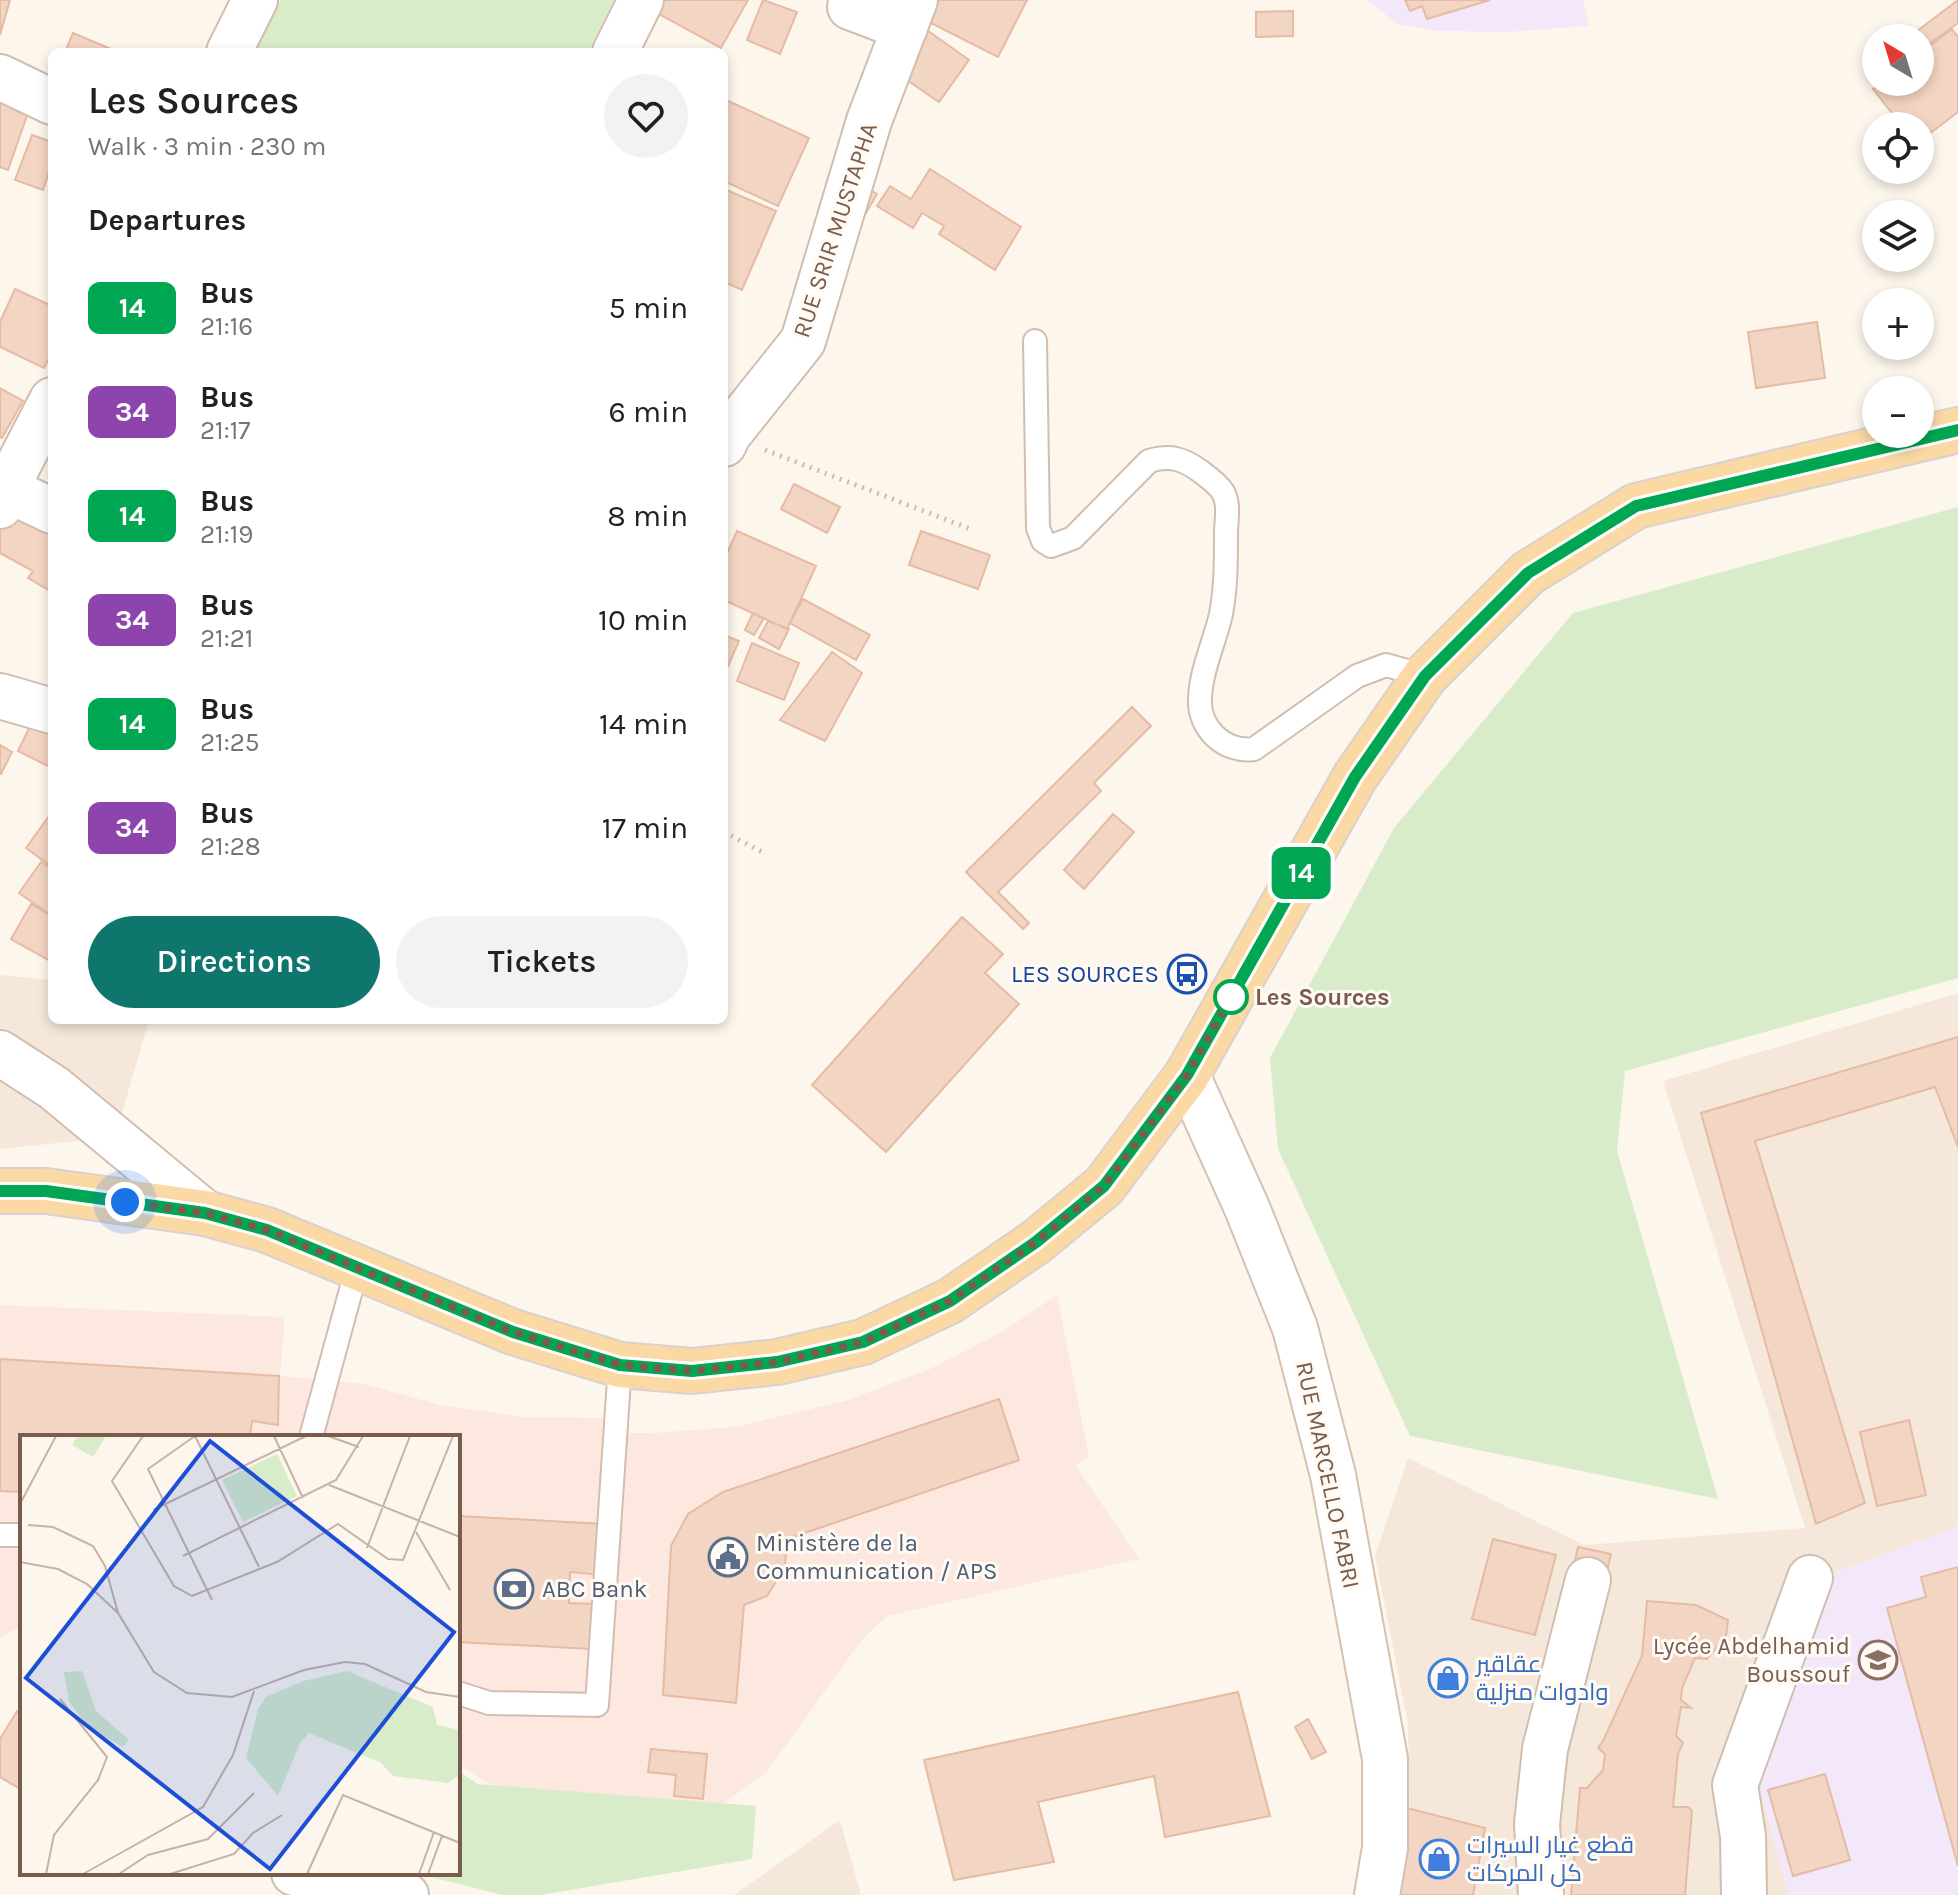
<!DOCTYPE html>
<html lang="en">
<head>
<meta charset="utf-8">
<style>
  :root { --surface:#fff; --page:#f2f2f2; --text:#202124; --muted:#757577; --accent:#0f766e }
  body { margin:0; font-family:Karla,Cairo,sans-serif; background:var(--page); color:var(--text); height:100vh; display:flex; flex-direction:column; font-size:30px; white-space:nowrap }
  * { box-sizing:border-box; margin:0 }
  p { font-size:26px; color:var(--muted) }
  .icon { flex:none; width:44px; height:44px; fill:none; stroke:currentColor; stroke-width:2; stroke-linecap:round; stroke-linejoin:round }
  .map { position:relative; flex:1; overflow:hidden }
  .drawer { position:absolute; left:48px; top:48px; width:680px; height:976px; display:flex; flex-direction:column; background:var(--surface); border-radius:12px; box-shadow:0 4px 12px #0003 }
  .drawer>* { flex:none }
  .badge { padding:0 16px; border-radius:12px; font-size:28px; line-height:52px }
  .needle { width:52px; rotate:322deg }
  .tools { position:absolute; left:1862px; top:24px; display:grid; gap:16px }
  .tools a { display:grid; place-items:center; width:72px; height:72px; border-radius:50%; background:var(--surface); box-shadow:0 4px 12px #0003; font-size:40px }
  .you { position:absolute; width:40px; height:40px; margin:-20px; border:6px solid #fff; border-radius:50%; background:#1a73e8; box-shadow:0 0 0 12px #1a73e833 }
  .map>.badge { position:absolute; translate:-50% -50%; box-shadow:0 0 0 4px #fff }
  h2 { padding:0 40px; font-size:30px; line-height:72px }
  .round { display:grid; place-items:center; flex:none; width:84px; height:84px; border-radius:42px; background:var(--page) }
  .headline { display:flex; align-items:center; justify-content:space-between; height:136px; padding:0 40px }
  h1 { font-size:38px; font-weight:600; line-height:60px }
  .button { display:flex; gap:16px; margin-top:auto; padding:16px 40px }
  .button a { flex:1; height:92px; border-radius:48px; background:var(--accent); color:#fff; font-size:32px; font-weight:600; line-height:92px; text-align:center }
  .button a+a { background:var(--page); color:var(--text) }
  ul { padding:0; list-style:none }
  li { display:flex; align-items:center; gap:24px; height:104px; padding:0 40px }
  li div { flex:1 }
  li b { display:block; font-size:30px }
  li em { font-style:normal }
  li .badge { min-width:88px; font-weight:700; text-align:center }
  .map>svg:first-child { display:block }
  .residential { fill:#f5e8da }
  .commercial { fill:#fde8e0 }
  .education { fill:#f3e8fa }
  .green { fill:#d8ecc9 }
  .building { fill:#f3d5c3; stroke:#e6bba3; stroke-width:2 }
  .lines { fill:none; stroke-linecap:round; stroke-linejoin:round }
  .lane-casing { stroke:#d1beb0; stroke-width:26 }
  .street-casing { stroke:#d1beb0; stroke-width:48 }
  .secondary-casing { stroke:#d6c0b0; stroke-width:48 }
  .primary-casing { stroke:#dad1cd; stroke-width:48 }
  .path { stroke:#d9b8a5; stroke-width:5; stroke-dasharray:2 6; stroke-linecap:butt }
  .lane { stroke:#fff; stroke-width:22 }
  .street { stroke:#fff; stroke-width:44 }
  .secondary { stroke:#fff; stroke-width:44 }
  .primary { stroke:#fbd9a5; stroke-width:44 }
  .line-casing { stroke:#fff; stroke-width:18 }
  .line { stroke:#00a651; stroke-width:12 }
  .walk { stroke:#7a5c4d; stroke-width:8; stroke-dasharray:0 14.4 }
  .stop-dot { fill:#fff; stroke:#00a651; stroke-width:4 }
  .labels { text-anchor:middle; stroke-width:6; stroke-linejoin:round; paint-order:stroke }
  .street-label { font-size:24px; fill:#7a5c4d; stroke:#fffaf3 }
  .transit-label { font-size:24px; fill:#164399; stroke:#fffaf3; text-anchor:end }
  .stop-label { font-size:24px; font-weight:bold; fill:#7a5c4d; stroke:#fffaf3; text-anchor:start }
  .service-label { font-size:24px; fill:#4e5e75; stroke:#fffaf3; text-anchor:start }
  .education-label { font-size:24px; fill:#785e54; stroke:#fffaf3; text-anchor:end }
  .shop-label { font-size:24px; fill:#366cbe; stroke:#fffaf3; text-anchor:start }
  .inset-road { fill:none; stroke:#c5b3a7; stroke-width:2 }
  .view { fill:#1d4ed8; fill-opacity:0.15; stroke:#1d4ed8; stroke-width:4 }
  .inset-edge { fill:none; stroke:#7a5c4d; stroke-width:4 }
</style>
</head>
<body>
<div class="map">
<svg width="1958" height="1895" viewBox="0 0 1958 1895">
  <rect width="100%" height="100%" fill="#fdf6ec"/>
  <path class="residential" d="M0 975 52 980V1020H149L115 1137 0 1149Z
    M1958 993V1527L1834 1573 1764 1747 1761 1793 1789 1895H1408L1411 1885 1408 1724 1375 1556 1408 1458 1584 1545 1805 1528 1663 1081Z
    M840 1820 861 1895H734Z"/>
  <path class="commercial" d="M1057 1295 1089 1457 1076 1466 1139 1559 887 1616 861 1641 766 1773 718 1807 596 1816 489 1784 458 1764V1437H22V1626L0 1637V1305L285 1317 280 1376 365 1384 440 1405 523 1417 612 1418 610 1433H654L735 1427 845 1401 930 1369 1000 1333Z"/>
  <path class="education" d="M1366 0H1583L1589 26 1508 32 1438 31 1398 24Z
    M1958 1527V1895H1789L1761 1793 1764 1747 1834 1573Z"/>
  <path class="green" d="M280 0H614L588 52H254Z
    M1958 507V978L1625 1071 1617 1151 1718 1499 1410 1436 1278 1149 1270 1058 1394 828 1573 613Z
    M458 1771 478 1784 756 1806 752 1859 541 1895H503L415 1873H458Z"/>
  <path class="building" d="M0 0H10L0 35Z
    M648 0H748L721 48 644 6Z
    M763 0 797 12 780 54 747 40Z
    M930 0H1027L998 57 921 18Z
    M1405 0H1490L1427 19 1422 6 1410 11Z
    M1958 0V23L1920 51V38H1908Z
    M1293 11V36L1256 37V12Z
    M924 28 969 60 939 102 894 71Z
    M1952 29 1958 37V112L1920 141V126H1902L1873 89 1882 82H1920V53Z
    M73 33 118 52H65Z
    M0 96 30 107 8 170 0 167Z
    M726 100 809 138 778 206 724 181V105Z
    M32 135 52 142V163L43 190 15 180Z
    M930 169 1021 227 995 270 939 234 944 226 922 213 913 228 877 206 890 186 911 199Z
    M864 186 877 194 866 213 851 205Z
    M724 189 776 211 742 290 724 282Z
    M15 289 52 306V352L44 368 0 347V322Z
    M1817 322 1825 378 1756 388 1748 332Z
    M0 388 23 401 2 438 0 437Z
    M794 484 840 507 827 533 781 509Z
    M15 502 52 523V592L28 578 33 571 0 553V529Z
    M737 531 816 566 787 629 724 600V560Z
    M921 531 990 555 978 589 909 565Z
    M803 599 870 635 856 660 790 623Z
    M753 613 764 618 754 635 745 630Z
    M768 621 789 629 779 649 759 638Z
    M724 635 739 641 724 675Z
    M752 643 799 663 784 700 737 681Z
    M832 652 862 673 825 741 780 720Z
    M1132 707 1151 726 1094 783 1101 791 998 892 1029 923 1023 929 966 872Z
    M33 720 52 729V768L18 751Z
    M0 745 12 752 1 774H0Z
    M1113 814 1134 832 1084 889 1064 870Z
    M49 816 52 818V858L48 864 26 848Z
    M41 862 52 869V916L19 893Z
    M31 904 52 916V962L11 939Z
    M962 917 1003 954 985 973 1019 1004 886 1152 812 1085Z
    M1958 1037V1147L1935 1087 1755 1141 1865 1503 1816 1524 1701 1113Z
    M0 1359 279 1376 278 1425 252 1421 250 1437H22V1492L0 1491Z
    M999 1399 1019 1460 787 1539 785 1567 767 1596 744 1605 736 1703 663 1695 671 1546 688 1514 723 1492Z
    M1909 1420 1926 1495 1877 1506 1860 1432Z
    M458 1516 604 1524 602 1575 570 1572 569 1603 594 1604 592 1649 458 1642Z
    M1493 1539 1556 1555 1535 1635 1472 1619Z
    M1578 1547 1611 1554 1595 1621 1563 1614Z
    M1958 1567V1866L1887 1608 1926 1597 1921 1577Z
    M1647 1601 1696 1605 1728 1620 1726 1636 1707 1659 1695 1658 1682 1688 1681 1700 1691 1708 1681 1707 1676 1736 1683 1743 1678 1754 1673 1807H1688L1692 1811 1685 1895H1571L1580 1788H1587L1603 1770 1605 1754 1598 1748 1603 1741 1642 1656Z
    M1238 1692 1270 1816 1165 1837 1154 1776 1038 1802 1054 1862 954 1880 924 1760Z
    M17 1711 22 1714V1790L0 1777V1739Z
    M1308 1719 1326 1752 1312 1759 1295 1727Z
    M651 1749 707 1754 703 1799 674 1796 676 1775 648 1772Z
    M1825 1774 1850 1860 1793 1876 1768 1790Z
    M1407 1808 1485 1828 1473 1895H1385Z"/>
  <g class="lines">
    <defs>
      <path id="lane" d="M1035 341 1038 528 1043 541 1051 546 1073 538 1149 461C1170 455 1182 458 1200 471 1208 477 1218 484 1223 492 1230 505 1226 520 1226 534 1226 561 1226 587 1221 614 1215 641 1201 670 1200 698 1198 728 1224 753 1254 749L1357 676 1386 665 1425 676
        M311 1437 357 1268
        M0 1535H22
        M458 1693 489 1703 597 1705 620 1365"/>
      <path id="street" d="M850 7 905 28
        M229 52 255 0
        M615 52 641 0
        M0 77 52 102
        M724 444 728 435 803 341 869 121 915 0
        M0 486 52 511
        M0 506 6 489 52 400
        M0 696 52 711
        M0 1053 54 1088 205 1213
        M294 1873 406 1895
        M1541 1895 1537 1824 1545 1749 1588 1580
        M1744 1895 1743 1836 1735 1785 1810 1578"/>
      <path id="secondary" d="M1187 1075 1247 1208 1295 1328 1333 1475 1385 1759V1848L1377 1895"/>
      <path id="primary" d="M0 1191H46L205 1213 267 1230 513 1332 620 1365 692 1371 777 1362 863 1342 950 1301 1036 1242 1104 1186 1187 1075 1355 777 1425 676 1528 573 1636 506 1958 430"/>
    </defs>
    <use href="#lane" class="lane-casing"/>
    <use href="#street" class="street-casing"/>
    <use href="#secondary" class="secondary-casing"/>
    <use href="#primary" class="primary-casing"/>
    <path class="path" d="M765 450 973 530
      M724 832 766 854"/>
    <use href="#lane" class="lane"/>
    <use href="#street" class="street"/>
    <use href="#secondary" class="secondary"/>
    <use href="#primary" class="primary"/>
  </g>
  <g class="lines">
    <defs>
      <path id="line" d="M0 1191H46L205 1213 267 1230 513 1332 620 1365 692 1371 777 1362 863 1342 950 1301 1036 1242 1104 1186 1187 1075 1355 777 1425 676 1528 573 1636 506 1958 430"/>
    </defs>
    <use href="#line" class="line-casing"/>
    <use href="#line" class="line"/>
    <path class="walk" d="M125 1202 205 1213 267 1230 513 1332 620 1365 692 1371 777 1362 863 1342 950 1301 1036 1242 1104 1186 1187 1075 1231 997"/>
  </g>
  <defs>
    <symbol id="bus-ring" viewBox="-11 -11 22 22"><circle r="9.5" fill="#fffaf3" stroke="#1a4fb4" stroke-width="1.5"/><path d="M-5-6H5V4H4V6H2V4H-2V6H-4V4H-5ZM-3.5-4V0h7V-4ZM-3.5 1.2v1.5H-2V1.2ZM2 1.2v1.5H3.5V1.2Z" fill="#1a4fb4"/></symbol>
    <symbol id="civic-ring" viewBox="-11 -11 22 22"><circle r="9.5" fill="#fffaf3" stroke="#5c6f8a" stroke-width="1.5"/><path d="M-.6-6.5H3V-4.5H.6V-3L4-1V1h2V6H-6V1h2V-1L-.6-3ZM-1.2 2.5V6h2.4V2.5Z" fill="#5c6f8a"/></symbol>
    <symbol id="bank-ring" viewBox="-11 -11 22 22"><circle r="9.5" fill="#fffaf3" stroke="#5c6f8a" stroke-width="1.5"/><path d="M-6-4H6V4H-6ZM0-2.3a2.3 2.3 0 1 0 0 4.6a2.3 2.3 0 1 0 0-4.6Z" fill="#5c6f8a"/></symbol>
    <symbol id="school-ring" viewBox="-11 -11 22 22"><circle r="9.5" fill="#fffaf3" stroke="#8d6e63" stroke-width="1.5"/><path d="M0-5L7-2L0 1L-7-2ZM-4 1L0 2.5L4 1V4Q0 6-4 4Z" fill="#8d6e63"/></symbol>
    <symbol id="shop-ring" viewBox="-11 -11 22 22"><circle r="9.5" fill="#fffaf3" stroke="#3f7fe0" stroke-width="1.5"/><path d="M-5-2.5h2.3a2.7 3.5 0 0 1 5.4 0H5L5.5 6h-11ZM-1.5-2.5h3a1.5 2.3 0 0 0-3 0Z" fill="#3f7fe0"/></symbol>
  </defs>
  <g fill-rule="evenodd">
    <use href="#bus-ring" x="1165" y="952" width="44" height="44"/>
    <use href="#civic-ring" x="706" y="1535" width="44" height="44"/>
    <use href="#bank-ring" x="492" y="1567" width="44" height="44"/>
    <use href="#school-ring" x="1856" y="1638" width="44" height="44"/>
    <use href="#shop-ring" x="1426" y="1656" width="44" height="44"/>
    <use href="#shop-ring" x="1417" y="1837" width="44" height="44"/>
  </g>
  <circle class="stop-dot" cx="1231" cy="997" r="16"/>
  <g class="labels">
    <g class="street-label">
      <text transform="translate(835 230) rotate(-72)" y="8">RUE SRIR MUSTAPHA</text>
      <text transform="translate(1328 1475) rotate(78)" y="8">RUE MARCELLO FABRI</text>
    </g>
    <g class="transit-label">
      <text x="1159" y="982">LES SOURCES</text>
    </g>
    <g class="stop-label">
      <text x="1255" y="1005">Les Sources</text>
    </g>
    <g class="service-label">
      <text x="756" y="1551">Ministère de la<tspan x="756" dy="28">Communication / APS</tspan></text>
      <text x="542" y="1597">ABC Bank</text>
    </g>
    <g class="education-label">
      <text x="1850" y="1654">Lycée Abdelhamid<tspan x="1850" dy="28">Boussouf</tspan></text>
    </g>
    <g class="shop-label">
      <text x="1476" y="1672">عقاقير<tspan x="1476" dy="28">وادوات منزلية</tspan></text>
      <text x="1467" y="1853">قطع غيار السيرات<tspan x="1467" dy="28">كل المركات</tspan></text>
    </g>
  </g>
  <g transform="translate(20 1435)">
    <rect width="440" height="440" fill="#fdf6ec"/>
    <path d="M57 1H86L73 22 52 10ZM257 19 277 61 223 87 202 45ZM62 236 76 276 109 305 103 312 70 294 49 267 44 237ZM327 236 413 272 417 290 440 295V340L428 348 373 341 361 328 289 298 280 308 258 361 226 323 238 274 246 262 283 246Z" fill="#d8ecc9"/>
    <path class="inset-road" d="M123 1 92 46 154 151 172 161 257 127 318 89 368 124 383 125 433 1M175 1 128 34 192 165M175 1 239 132M254 1 283 63M308 1 339 12M309 50 440 102M440 60V94M0 69 36 1M133 75 286 1M8 90 33 92 73 111 85 131 98 178M396 97 430 155M347 113 390 1M163 121 316 45 343 1M0 127 38 134 67 149 98 178 134 237 167 258 212 262 284 235 325 227 345 229 406 257 440 262M26 439 34 400 78 345 87 322 40 264M63 439 183 372 213 320 234 256M99 439 128 420 188 404 234 358M150 439 214 419 233 398 262 380M287 439 323 360 440 408M399 439 414 397M408 439 422 401"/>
    <path class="view" d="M190 6 434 197 250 434 6 243Z"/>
    <rect width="440" height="440" class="inset-edge"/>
  </g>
</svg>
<div class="tools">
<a><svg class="needle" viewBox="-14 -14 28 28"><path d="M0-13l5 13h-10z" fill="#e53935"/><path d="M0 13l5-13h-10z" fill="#757577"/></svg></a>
<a><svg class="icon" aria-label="locate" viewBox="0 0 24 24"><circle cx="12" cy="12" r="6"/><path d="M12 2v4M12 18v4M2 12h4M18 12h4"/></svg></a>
<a><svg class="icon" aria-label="layers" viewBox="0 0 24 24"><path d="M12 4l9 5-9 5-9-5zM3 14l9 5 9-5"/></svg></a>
<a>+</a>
<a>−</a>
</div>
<div class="you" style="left:125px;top:1202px"></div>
<b class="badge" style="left:1301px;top:873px;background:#00a651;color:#fff">14</b>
<section class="drawer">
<div class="headline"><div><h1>Les Sources</h1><p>Walk · 3 min · 230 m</p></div><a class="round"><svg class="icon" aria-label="heart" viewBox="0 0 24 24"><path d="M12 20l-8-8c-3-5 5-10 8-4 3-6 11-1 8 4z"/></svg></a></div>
<h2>Departures</h2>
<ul>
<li><span class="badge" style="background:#00a651;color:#fff">14</span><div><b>Bus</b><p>21:16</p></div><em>5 min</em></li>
<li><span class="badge" style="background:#8e44ad;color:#fff">34</span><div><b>Bus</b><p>21:17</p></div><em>6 min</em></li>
<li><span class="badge" style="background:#00a651;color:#fff">14</span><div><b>Bus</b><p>21:19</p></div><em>8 min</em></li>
<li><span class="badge" style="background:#8e44ad;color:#fff">34</span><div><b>Bus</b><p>21:21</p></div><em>10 min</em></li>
<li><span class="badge" style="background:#00a651;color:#fff">14</span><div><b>Bus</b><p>21:25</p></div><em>14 min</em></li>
<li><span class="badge" style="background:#8e44ad;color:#fff">34</span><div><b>Bus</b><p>21:28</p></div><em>17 min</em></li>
</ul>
<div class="button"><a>Directions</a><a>Tickets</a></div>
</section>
</div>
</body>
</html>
